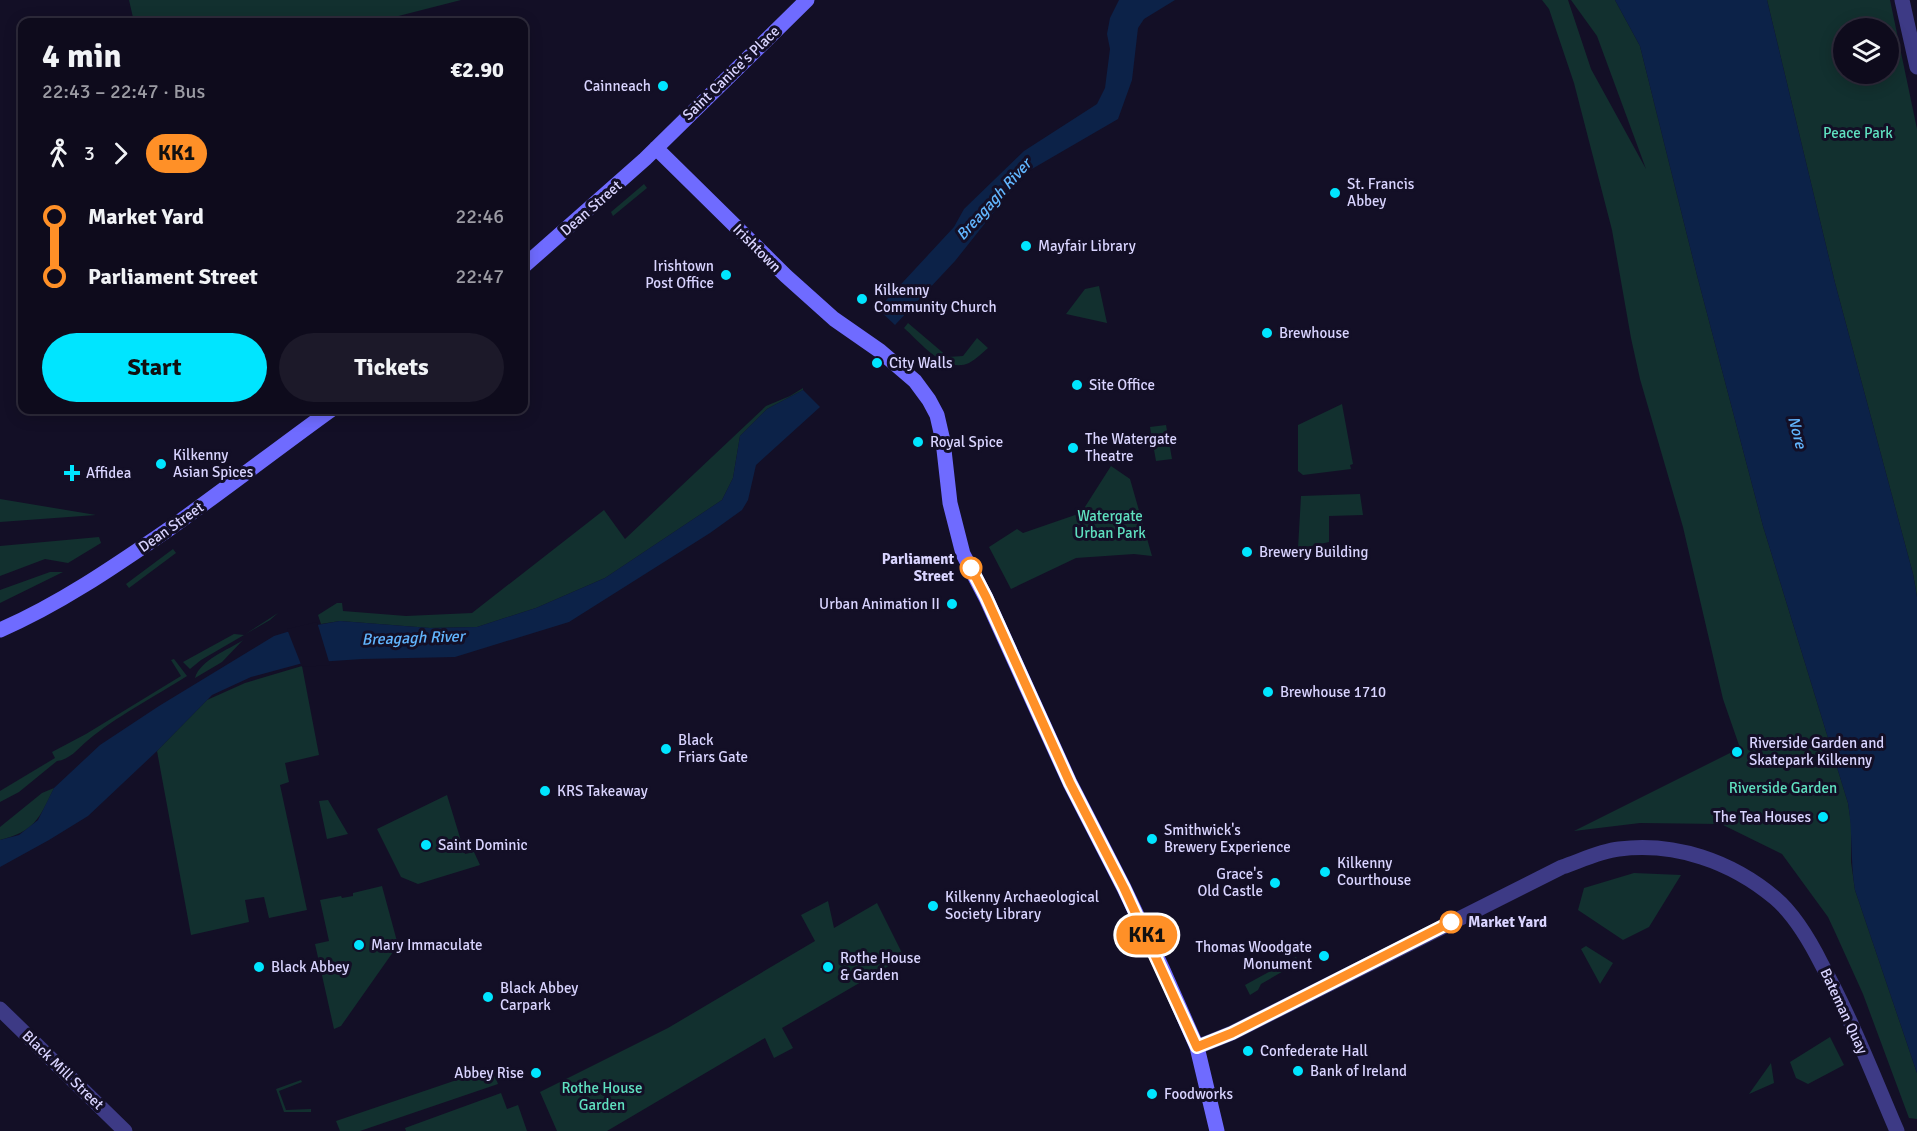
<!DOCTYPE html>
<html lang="en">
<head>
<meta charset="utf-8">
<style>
  :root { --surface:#0e0b1c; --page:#1c1929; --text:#f1f3f6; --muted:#9b9ba3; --line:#2e2b3b; --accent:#00e5ff }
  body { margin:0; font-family:Signika,sans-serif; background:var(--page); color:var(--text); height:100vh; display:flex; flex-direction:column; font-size:22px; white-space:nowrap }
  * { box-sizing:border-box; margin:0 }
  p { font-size:20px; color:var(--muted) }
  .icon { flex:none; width:33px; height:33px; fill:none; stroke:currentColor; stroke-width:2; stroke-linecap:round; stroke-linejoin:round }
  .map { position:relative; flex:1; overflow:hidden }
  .details { position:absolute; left:18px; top:18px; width:510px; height:396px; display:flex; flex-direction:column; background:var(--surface); border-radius:12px; box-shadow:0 3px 15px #0003,0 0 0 2px var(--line) }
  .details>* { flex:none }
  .badge { padding:0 12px; border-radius:20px; font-size:21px; line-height:39px }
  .tools { position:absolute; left:1833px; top:18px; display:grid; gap:12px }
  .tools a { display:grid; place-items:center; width:66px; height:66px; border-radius:50%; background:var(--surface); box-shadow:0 3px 15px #0003,0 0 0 2px var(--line); font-size:30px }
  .map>.badge { position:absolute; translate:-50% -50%; box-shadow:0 0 0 3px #fff }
  .legs { display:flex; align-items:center; gap:9px; height:66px; padding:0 24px; font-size:20px }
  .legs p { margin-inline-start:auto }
  .summary { display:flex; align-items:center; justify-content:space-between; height:102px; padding:0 24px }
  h1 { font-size:33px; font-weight:700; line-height:45px }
  .primary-button { display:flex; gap:12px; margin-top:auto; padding:12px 24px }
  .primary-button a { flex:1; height:69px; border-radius:36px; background:var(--accent); color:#111; font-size:24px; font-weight:700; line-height:69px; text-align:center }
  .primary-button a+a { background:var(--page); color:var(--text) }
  ul { padding:0 24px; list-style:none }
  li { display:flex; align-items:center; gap:21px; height:60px; font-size:22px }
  li i { display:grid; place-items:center; width:9px; height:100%; margin:0 8px; background:currentColor }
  li i::after { content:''; width:15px; height:15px; margin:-8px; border:4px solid; border-radius:50%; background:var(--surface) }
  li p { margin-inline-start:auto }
  li:first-child i { background:linear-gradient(#0000 50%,currentColor 0) }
  li:last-child i { background:linear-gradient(currentColor 50%,#0000 0) }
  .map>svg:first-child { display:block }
  .green { fill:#12302f; fill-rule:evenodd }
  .water { fill:#0c2248 }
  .pier { fill:#130f26 }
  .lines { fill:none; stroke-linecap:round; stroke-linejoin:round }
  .tertiary { stroke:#3d3a85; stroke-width:15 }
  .secondary { stroke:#6f6bff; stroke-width:15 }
  .line-1-casing { stroke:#fff; stroke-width:14 }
  .line-1 { stroke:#ff9027; stroke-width:9 }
  .poi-dot { fill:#00e5ff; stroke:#130f26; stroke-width:2 }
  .stop-1-dot { fill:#fff; stroke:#ff9027; stroke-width:3 }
  .labels { text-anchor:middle; stroke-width:6; stroke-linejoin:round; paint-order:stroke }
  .street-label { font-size:15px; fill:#d9d4ff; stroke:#130f26 }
  .poi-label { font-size:15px; fill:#d9d4ff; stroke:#130f26; text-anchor:start }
  .park-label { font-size:15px; fill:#5fe0c0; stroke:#130f26 }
  .stop-label { font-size:15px; font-weight:bold; fill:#d9d4ff; stroke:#130f26; text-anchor:end }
  .water-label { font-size:16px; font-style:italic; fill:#62b6ff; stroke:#130f26 }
</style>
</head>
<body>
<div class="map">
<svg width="1917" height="1131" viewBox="0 0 1917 1131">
  <rect width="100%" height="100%" fill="#130f26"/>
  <path class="green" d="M129 0H461L375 22H134Z
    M1542 0H1568L1591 69 1646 169 1597 36 1571 0H1615L1640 46 1698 279 1763 526 1848 803 1851 823V862L1855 890 1917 1073V1119L1909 1118 1863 994 1835 932 1828 917 1782 854 1721 824 1640 823 1574 831 1740 748 1723 699 1683 527 1640 379 1631 338 1612 230 1574 83 1549 9Z
    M1767 0H1890L1917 129V597L1913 574 1835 283ZM1844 28H1888V74H1844Z
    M644 184 647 188 613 216 611 212Z
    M1099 286 1107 323 1066 314 1085 289Z
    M908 323 948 357 963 356 977 338 988 348C982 353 976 359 969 363 945 374 920 342 904 328Z
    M803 388V390L767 409 740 436 733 478 722 500 605 578 536 608 477 627 430 628 340 621 321 624 318 615 337 603H342L343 611 406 616 472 613 604 510 625 539 766 406 790 396Z
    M1342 404 1353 464 1350 465 1351 469 1303 475 1298 471V425Z
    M1166 425 1172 459 1156 461 1150 427Z
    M1111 466 1130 479 1152 556 1134 554 1076 558 1011 589 989 547 1017 529 1023 533 1078 514 1083 510Z
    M1360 494 1363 515 1329 516V542L1298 549 1301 496Z
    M0 499 96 515 0 522Z
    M99 537 101 543 68 563 45 559 0 576V546Z
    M173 549 176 553 129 588 126 584Z
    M50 572H63L0 603V590Z
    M278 613 270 620 201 660 190 669 183 662 234 634 244 635Z
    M243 640 222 662 195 678C200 660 228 650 243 640Z
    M174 659 187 676C156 696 115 717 87 741 78 749 69 760 57 761L19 792 0 802V791L55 758 52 752 86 734 181 676 171 660Z
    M302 666 319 755 285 763 289 782 280 785 307 910 269 918 264 897 245 900 249 922 191 935 157 751 207 700 245 683Z
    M54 788C39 819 35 831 0 840V827L42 793Z
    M447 795 465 854 474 852 480 865 418 884 401 877 377 829Z
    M328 800 348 834 327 839 319 801Z
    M1634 873 1681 875 1649 927 1623 940 1578 910 1584 888Z
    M382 886 398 945 341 1026 334 1029 315 944 329 941 320 900 341 896 342 898 353 896V893Z
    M828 901 834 928 877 903 904 957 782 1028 793 1048 774 1058 765 1038 607 1131H557L540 1092 668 1028 815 941 801 915Z
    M1586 946 1613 963 1600 984 1581 949Z
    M1296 957 1299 962 1261 984 1258 990 1250 995 1245 985Z
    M1830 1037 1844 1065 1808 1084 1796 1078 1790 1062Z
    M1771 1063 1774 1083 1749 1094Z
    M492 1068 498 1084 360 1131H340L336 1121Z
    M301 1080 302 1082 279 1091 286 1110 311 1109V1112H284L276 1089Z
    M501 1093 507 1109 518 1105 527 1131H406L405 1128Z"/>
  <path class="water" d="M1119 0H1175L1144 19 1138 28 1132 80 1118 119 1025 173 955 261 895 325 878 309 954 227 964 209 1024 151 1097 104 1105 88 1110 49 1107 34 1110 18Z
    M1615 0H1767L1835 283 1913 574 1917 597V1073L1855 890C1850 861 1853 832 1848 803L1763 526 1698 279 1640 46Z
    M803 390 820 407 756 465 748 500 742 510 710 533 569 622 455 657 362 659 303 663 251 677 212 695 157 751 88 816 49 840 0 867V840L19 835 38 820 54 788 100 745 159 706 274 636 300 628 340 621 430 628 477 627 536 608 605 578 722 500 733 478 740 436 767 409Z"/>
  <path class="pier" d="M317 622 330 665 302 667 287 629Z"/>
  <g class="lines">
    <path class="tertiary" d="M1902 0 1917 67
      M0 1009 125 1131
      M1197 1047 1232 1033 1562 867C1580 861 1600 851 1619 849 1675 842 1731 861 1775 898 1795 915 1810 941 1822 965 1851 1018 1873 1075 1897 1131"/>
    <path class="secondary" d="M656 148 786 276 834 319 880 351 915 381 929 400 937 415 943 441 950 503 963 554 986 598 1070 783 1124 888 1163 970 1197 1047 1217 1131
      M524 266 645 159 807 0
      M0 630C60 604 115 566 169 529 224 490 277 449 331 410"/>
  </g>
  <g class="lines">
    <defs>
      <path id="line-1" d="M971 568 986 597 1070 783 1124 888 1197 1047 1232 1033 1451 922"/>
    </defs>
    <use href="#line-1" class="line-1-casing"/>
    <use href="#line-1" class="line-1"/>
  </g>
  <g class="poi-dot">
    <circle cx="663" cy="86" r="6"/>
    <circle cx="1335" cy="193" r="6"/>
    <circle cx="1026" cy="246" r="6"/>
    <circle cx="726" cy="275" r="6"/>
    <circle cx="862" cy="299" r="6"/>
    <circle cx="1267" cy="333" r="6"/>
    <circle cx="877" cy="363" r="6"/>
    <circle cx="1077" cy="385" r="6"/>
    <circle cx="918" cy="442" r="6"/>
    <circle cx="1073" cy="448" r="6"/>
    <circle cx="161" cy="464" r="6"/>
    <path d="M69 464h6v6h6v6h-6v6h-6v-6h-6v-6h6z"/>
    <circle cx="1247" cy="552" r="6"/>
    <circle cx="952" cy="604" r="6"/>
    <circle cx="1268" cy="692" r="6"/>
    <circle cx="666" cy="749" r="6"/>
    <circle cx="1737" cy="752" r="6"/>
    <circle cx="545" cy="791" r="6"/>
    <circle cx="1823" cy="817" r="6"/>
    <circle cx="1152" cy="839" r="6"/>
    <circle cx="426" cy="845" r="6"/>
    <circle cx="1325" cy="872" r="6"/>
    <circle cx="1275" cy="883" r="6"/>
    <circle cx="933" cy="906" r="6"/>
    <circle cx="359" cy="945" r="6"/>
    <circle cx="1324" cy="956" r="6"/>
    <circle cx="259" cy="967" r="6"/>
    <circle cx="828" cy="967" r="6"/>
    <circle cx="488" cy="997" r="6"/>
    <circle cx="1248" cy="1051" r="6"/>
    <circle cx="1298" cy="1071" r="6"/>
    <circle cx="536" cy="1073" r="6"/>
    <circle cx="1152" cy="1094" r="6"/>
  </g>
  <g class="stop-1-dot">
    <circle cx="971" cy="568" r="10"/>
    <circle cx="1451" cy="922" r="10"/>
  </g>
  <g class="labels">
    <g class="street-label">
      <text transform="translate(731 73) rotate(-44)" y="5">Saint Canice's Place</text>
      <text transform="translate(591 208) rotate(-41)" y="5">Dean Street</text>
      <text transform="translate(757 248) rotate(45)" y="5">Irishtown</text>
      <text transform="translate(171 527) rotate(-35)" y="5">Dean Street</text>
      <text transform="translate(1844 1011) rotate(65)" y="5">Bateman Quay</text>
      <text transform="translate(63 1070) rotate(44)" y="5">Black Mill Street</text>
    </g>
    <g class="poi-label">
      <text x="651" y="91" text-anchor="end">Cainneach</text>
      <text x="1347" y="189">St. Francis<tspan x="1347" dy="17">Abbey</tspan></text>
      <text x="1038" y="251">Mayfair Library</text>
      <text x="714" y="271" text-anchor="end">Irishtown<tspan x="714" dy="17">Post Office</tspan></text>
      <text x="874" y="295">Kilkenny<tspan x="874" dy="17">Community Church</tspan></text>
      <text x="1279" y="338">Brewhouse</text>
      <text x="889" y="368">City Walls</text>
      <text x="1089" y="390">Site Office</text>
      <text x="1085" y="444">The Watergate<tspan x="1085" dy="17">Theatre</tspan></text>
      <text x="930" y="447">Royal Spice</text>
      <text x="173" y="460">Kilkenny<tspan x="173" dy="17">Asian Spices</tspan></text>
      <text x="86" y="478">Affidea</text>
      <text x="1259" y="557">Brewery Building</text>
      <text x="940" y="609" text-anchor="end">Urban Animation II</text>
      <text x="1280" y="697">Brewhouse 1710</text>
      <text x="678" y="745">Black<tspan x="678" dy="17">Friars Gate</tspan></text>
      <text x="1749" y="748">Riverside Garden and<tspan x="1749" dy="17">Skatepark Kilkenny</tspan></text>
      <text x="557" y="796">KRS Takeaway</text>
      <text x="1811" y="822" text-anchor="end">The Tea Houses</text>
      <text x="1164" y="835">Smithwick's<tspan x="1164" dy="17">Brewery Experience</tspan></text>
      <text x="438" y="850">Saint Dominic</text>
      <text x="1337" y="868">Kilkenny<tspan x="1337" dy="17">Courthouse</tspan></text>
      <text x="1263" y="879" text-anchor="end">Grace's<tspan x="1263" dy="17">Old Castle</tspan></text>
      <text x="945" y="902">Kilkenny Archaeological<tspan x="945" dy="17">Society Library</tspan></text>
      <text x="371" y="950">Mary Immaculate</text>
      <text x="1312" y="952" text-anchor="end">Thomas Woodgate<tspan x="1312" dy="17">Monument</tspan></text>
      <text x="840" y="963">Rothe House<tspan x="840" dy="17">&amp; Garden</tspan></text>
      <text x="271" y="972">Black Abbey</text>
      <text x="500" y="993">Black Abbey<tspan x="500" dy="17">Carpark</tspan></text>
      <text x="1260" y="1056">Confederate Hall</text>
      <text x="1310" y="1076">Bank of Ireland</text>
      <text x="524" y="1078" text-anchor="end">Abbey Rise</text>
      <text x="1164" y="1099">Foodworks</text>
    </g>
    <g class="park-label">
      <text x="1858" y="138">Peace Park</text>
      <text x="1110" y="521">Watergate<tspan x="1110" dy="17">Urban Park</tspan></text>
      <text x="1783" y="793">Riverside Garden</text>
      <text x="602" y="1093">Rothe House<tspan x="602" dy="17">Garden</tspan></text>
    </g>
    <g class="stop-label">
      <text x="954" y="564">Parliament<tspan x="954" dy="17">Street</tspan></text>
      <text x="1468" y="927" text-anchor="start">Market Yard</text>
    </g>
    <g class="water-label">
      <text transform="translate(993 199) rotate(-48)" y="6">Breagagh River</text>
      <text transform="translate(1798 432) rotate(75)" y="6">Nore</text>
      <text transform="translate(413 637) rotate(-2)" y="6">Breagagh River</text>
    </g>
  </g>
</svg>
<div class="tools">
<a><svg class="icon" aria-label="layers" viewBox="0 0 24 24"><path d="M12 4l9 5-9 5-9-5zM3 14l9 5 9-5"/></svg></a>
</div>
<b class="badge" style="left:1147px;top:935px;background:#ff9027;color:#111">KK1</b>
<section class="details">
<div class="summary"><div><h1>4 min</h1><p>22:43 – 22:47 · Bus</p></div><b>€2.90</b></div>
<div class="legs"><svg class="icon" aria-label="walk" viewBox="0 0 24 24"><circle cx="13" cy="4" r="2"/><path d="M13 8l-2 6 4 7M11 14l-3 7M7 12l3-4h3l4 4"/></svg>3<svg class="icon" aria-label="forward" viewBox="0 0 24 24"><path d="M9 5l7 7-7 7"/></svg><b class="badge" style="background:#ff9027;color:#111">KK1</b></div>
<ul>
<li><i style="color:#ff9027"></i><b>Market Yard</b><p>22:46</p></li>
<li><i style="color:#ff9027"></i><b>Parliament Street</b><p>22:47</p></li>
</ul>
<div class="primary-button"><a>Start</a><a>Tickets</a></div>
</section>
</div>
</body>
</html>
